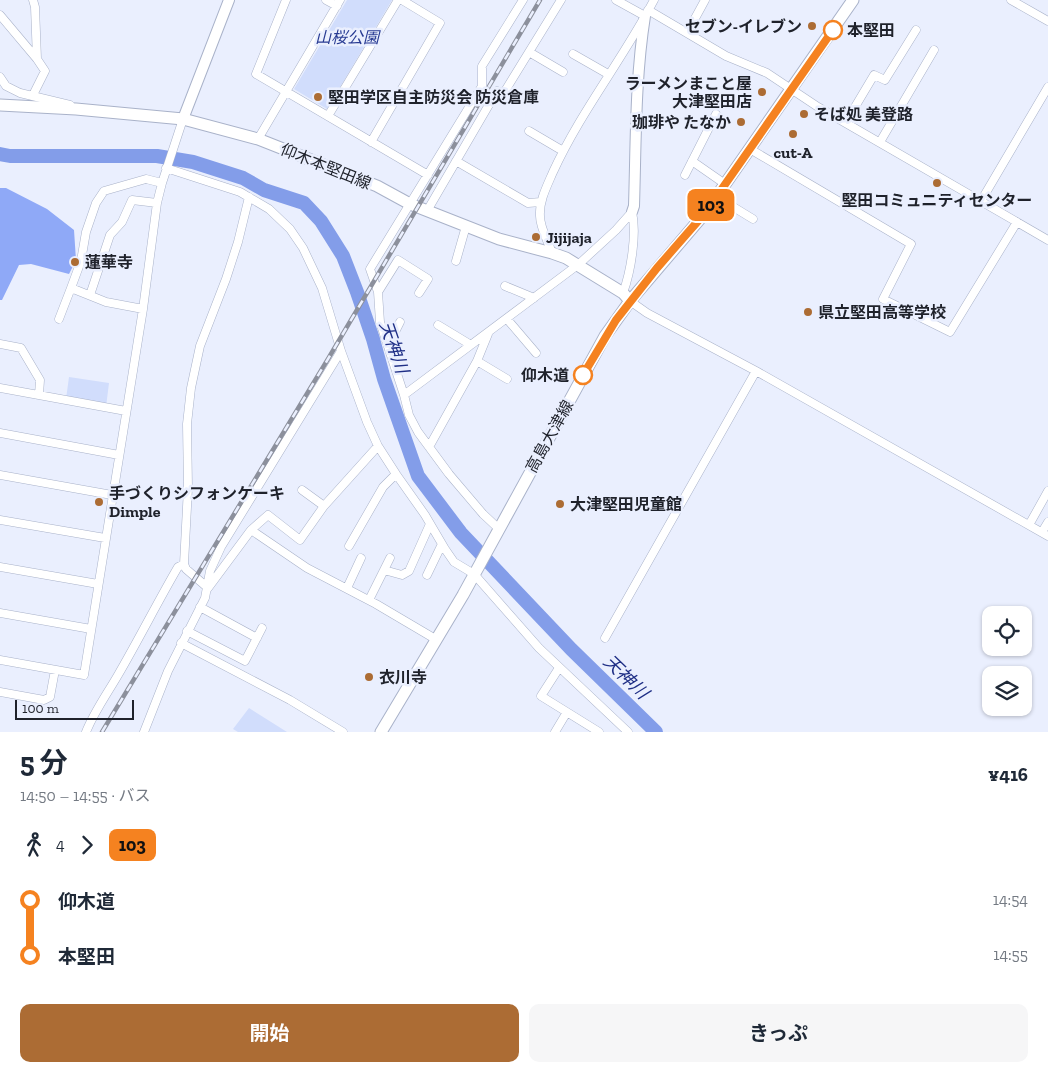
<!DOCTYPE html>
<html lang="ja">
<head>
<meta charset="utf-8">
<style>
  :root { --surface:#fff; --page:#f6f6f7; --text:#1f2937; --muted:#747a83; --accent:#ac6c34 }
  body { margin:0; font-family:"Zilla Slab","Noto Sans JP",serif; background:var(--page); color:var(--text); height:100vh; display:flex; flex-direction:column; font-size:19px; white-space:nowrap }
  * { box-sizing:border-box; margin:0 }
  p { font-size:16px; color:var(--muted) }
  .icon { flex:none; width:28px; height:28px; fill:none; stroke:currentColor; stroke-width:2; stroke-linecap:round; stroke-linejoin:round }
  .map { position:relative; height:732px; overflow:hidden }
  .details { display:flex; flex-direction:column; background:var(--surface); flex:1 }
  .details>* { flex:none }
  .badge { padding:0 10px; border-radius:8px; font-size:18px; line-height:32px }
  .buttons { position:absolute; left:982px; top:606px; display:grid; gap:10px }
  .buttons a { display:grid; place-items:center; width:50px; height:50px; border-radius:10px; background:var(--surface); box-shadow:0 1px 4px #0004; font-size:25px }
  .scale { position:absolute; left:15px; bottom:12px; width:119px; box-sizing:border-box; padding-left:5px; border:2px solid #1f222b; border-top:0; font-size:14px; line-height:18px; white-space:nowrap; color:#1f222b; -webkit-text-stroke:4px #eaeffe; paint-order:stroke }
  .map>.badge { position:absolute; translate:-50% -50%; box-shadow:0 0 0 2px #fff }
  .legs { display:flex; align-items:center; gap:8px; height:55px; padding:0 20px; font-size:16px }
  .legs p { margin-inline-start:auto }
  .summary { display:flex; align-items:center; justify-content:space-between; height:85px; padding:0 20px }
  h1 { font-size:28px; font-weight:700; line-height:38px }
  .button { display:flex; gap:10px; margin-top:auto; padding:10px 20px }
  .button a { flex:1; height:58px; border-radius:10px; background:var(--accent); color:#fff; font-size:20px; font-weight:700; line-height:58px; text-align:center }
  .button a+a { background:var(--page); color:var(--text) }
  ul { padding:0 20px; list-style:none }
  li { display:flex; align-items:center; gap:18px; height:55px; font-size:19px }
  li i { display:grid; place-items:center; width:8px; height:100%; margin:0 6px; background:currentColor }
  li i::after { content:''; width:12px; height:12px; margin:-6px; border:4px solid; border-radius:50%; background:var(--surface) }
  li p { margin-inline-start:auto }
  li:first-child i { background:linear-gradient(#0000 50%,currentColor 0) }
  li:last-child i { background:linear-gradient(currentColor 50%,#0000 0) }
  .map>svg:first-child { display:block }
  .green { fill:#d1ddfc }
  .forest { fill:#8fa9f7 }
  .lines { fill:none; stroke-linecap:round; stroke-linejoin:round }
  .river { stroke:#839de9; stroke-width:14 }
  .minor-casing { stroke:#a9b2c9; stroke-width:9 }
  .tertiary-casing { stroke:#a9b2c9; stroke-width:12 }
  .secondary-casing { stroke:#a9b2c9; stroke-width:13 }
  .minor { stroke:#fff; stroke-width:8 }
  .tertiary { stroke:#fff; stroke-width:10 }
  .secondary { stroke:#fff; stroke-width:11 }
  .rail-casing { stroke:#8c909c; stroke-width:4.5 }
  .rail { stroke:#eaeffe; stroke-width:2.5; stroke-dasharray:8; stroke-linecap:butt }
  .line-1-casing { stroke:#fff; stroke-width:11 }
  .line-1 { stroke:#f58220; stroke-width:8 }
  .poi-dot { fill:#ac6c34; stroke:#eaeffe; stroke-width:2 }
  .stop-1-dot { fill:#fff; stroke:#f58220; stroke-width:2.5 }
  .labels { text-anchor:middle; stroke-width:5; stroke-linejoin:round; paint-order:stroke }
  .poi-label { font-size:16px; font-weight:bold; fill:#1f222b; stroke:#eaeffe; text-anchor:start }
  .stop-label { font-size:16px; font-weight:bold; fill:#1f222b; stroke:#eaeffe; text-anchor:start }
  .park-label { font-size:16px; font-style:italic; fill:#283b93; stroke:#eaeffe }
  .street-label { font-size:16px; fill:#1f222b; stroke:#eaeffe }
  .water-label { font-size:18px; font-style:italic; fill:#1f2f86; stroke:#eaeffe }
</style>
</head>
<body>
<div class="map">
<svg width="1048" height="732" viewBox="0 0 1048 732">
  <rect width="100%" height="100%" fill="#eaeffe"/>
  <path class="green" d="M347 0H392L327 109 294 89Z
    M69 377 109 383 106 407 66 399Z
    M249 708 287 732H238L233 729Z"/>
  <path class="forest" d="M0 188H6L47 209 74 230 76 260 69 274 31 264 19 265 2 300H0Z"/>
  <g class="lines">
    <path class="river" d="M0 154 10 156H157L193 162 243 178 264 190 304 203 321 221 343 256 357 292 373 339 384 379 418 476 461 533 571 649 656 732"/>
    <defs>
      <path id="minor" d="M286 0 256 74 428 175
        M326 0 337 6
        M616 0 645 16
        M1011 0 1048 21
        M648 10 726 56 767 73 818 107 1048 240
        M0 15 37 59
        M687 33 705 0
        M529 52 563 72
        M573 54 608 74
        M0 77 6 86 20 93 70 105
        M33 95 45 71 37 59 35 7 33 0
        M328 116 398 0
        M846 122 874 75 885 80 916 30
        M529 131 563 151
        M258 139 340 0
        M371 142 440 23 402 0
        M880 142 934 50
        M750 149 911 244 883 299 950 332 1017 222
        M456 161 528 203 541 202
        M692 161 725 184
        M166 168 240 192 269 209 290 229 303 248 322 288 341 351 367 422 378 446 396 474 425 515 445 549 454 562 474 574 539 648 628 732
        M685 175 716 114
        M717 197 753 219
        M981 201 1048 87
        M427 211 497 91 502 93 505 91 561 0
        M552 253C548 241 540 228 540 216 539 201 547 186 553 172 581 111 623 59 654 0
        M456 261 466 226
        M505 286 534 298
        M378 292 370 269 482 86V66L523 0
        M419 293 428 279 398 260 378 292 380 322 404 395 409 415 418 432 449 474 483 514 498 528
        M623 293C631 271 637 234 632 212
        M90 295 110 235 122 222 132 200 157 203
        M630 301 647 313 756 371 1048 536
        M143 309 106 302 71 288 81 261 86 232 96 203 104 191 146 179 162 183
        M59 319 71 288
        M507 319 536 353
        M438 325 471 345
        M0 344 21 348 40 380 39 395
        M388 346 400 322
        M477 361 507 379
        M0 388 126 411
        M404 395 579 264 616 230 632 212
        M0 433 119 455
        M429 447 477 361 488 334
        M0 475 112 495
        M302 490 324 506
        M0 520 105 538
        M1029 525 1048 491
        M251 530 307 568 376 604 437 640
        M1042 532 1048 522
        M349 546 383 487 396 474
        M0 567 98 584
        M384 570 402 575 409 571 430 524
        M427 575 442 544
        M208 588 186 569 184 564 188 488 187 424 191 388 200 346 226 279 238 242 249 197
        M208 588 251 530 268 515 300 540 324 506 378 446
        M347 588 361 558
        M369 600 390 558
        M200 607 257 638
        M0 613 91 629
        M187 631 245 661 262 628
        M605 638 756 371
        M181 643 290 700 343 732
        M0 660 84 675 143 309 157 203 162 183 183 119
        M559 668 541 696 599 732
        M0 692 44 700 50 697 55 670
        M86 732C94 712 107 694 118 675 139 639 157 603 178 567L184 564
        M144 732 168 671 205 598 210 571 221 547 341 351
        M555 732 567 712"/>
      <path id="tertiary" d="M183 119 229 0
        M632 212 634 206C636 143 635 79 645 16"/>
      <path id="secondary" d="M0 105 76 109 183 119 258 139 377 186 410 204 499 239 552 253 566 258 623 293 630 301
        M381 732 463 595 605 336 630 301 705 213 853 0"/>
    </defs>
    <use href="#minor" class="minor-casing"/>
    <use href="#tertiary" class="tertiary-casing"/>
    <use href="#secondary" class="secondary-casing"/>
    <use href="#minor" class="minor"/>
    <use href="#tertiary" class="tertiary"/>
    <use href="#secondary" class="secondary"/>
    <defs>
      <path id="rail" d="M102 732 328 359 540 0"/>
    </defs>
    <use href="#rail" class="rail-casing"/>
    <use href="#rail" class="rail"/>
  </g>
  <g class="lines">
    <defs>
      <path id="line-1" d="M583 375 616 320 657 268 705 213 833 30"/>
    </defs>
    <use href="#line-1" class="line-1-casing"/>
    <use href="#line-1" class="line-1"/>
  </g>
  <g class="poi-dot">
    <circle cx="812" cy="26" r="5"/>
    <circle cx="762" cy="92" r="5"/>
    <circle cx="318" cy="97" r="5"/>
    <circle cx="804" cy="114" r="5"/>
    <circle cx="741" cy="122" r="5"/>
    <circle cx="793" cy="134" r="5"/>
    <circle cx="937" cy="183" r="5"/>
    <circle cx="536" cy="237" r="5"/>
    <circle cx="75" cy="262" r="5"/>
    <circle cx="808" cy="312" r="5"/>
    <circle cx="99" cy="502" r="5"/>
    <circle cx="560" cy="504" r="5"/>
    <circle cx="369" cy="677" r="5"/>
  </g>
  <g class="stop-1-dot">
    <circle cx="833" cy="30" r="9"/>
    <circle cx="583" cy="375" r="9"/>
  </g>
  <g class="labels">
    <g class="poi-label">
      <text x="802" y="32" text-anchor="end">セブン-イレブン</text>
      <text x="752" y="89" text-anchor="end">ラーメンまこと屋<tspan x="752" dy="18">大津堅田店</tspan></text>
      <text x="328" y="103">堅田学区自主防災会 防災倉庫</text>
      <text x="814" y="120">そば処 美登路</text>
      <text x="731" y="128" text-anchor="end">珈琲や たなか</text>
      <text x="793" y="158" text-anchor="middle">cut-A</text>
      <text x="937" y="206" text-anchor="middle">堅田コミュニティセンター</text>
      <text x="546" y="243">Jijijaja</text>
      <text x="85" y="268">蓮華寺</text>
      <text x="818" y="318">県立堅田高等学校</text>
      <text x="109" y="499">手づくりシフォンケーキ<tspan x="109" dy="18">Dimple</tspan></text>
      <text x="570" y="510">大津堅田児童館</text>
      <text x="379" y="683">衣川寺</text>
    </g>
    <g class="stop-label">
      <text x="847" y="36">本堅田</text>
      <text x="569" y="381" text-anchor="end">仰木道</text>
    </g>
    <g class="park-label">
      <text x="347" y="43">山桜公園</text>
    </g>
    <g class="street-label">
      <text transform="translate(326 166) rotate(22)" y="6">仰木本堅田線</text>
      <text transform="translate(549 436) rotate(-61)" y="6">高島大津線</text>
    </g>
    <g class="water-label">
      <text transform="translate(394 347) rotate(71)" y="6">天神川</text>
      <text transform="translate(626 677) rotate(44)" y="6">天神川</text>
    </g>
  </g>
</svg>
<div class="buttons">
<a><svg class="icon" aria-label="locate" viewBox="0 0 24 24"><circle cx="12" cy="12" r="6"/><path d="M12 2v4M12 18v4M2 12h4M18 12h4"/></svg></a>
<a><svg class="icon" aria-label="layers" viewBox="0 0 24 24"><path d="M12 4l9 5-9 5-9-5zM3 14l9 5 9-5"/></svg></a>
</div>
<div class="scale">100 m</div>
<b class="badge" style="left:711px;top:205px;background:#f58220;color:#111">103</b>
</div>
<section class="details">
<div class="summary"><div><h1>5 分</h1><p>14:50 – 14:55 · バス</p></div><b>¥416</b></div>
<div class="legs"><svg class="icon" aria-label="walk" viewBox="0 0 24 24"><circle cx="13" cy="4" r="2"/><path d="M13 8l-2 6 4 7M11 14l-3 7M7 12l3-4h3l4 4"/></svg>4<svg class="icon" aria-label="forward" viewBox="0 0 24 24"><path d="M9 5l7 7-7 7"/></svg><b class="badge" style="background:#f58220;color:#111">103</b></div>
<ul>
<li><i style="color:#f58220"></i><b>仰木道</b><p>14:54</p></li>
<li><i style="color:#f58220"></i><b>本堅田</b><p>14:55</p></li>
</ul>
<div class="button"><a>開始</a><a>きっぷ</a></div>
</section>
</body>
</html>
